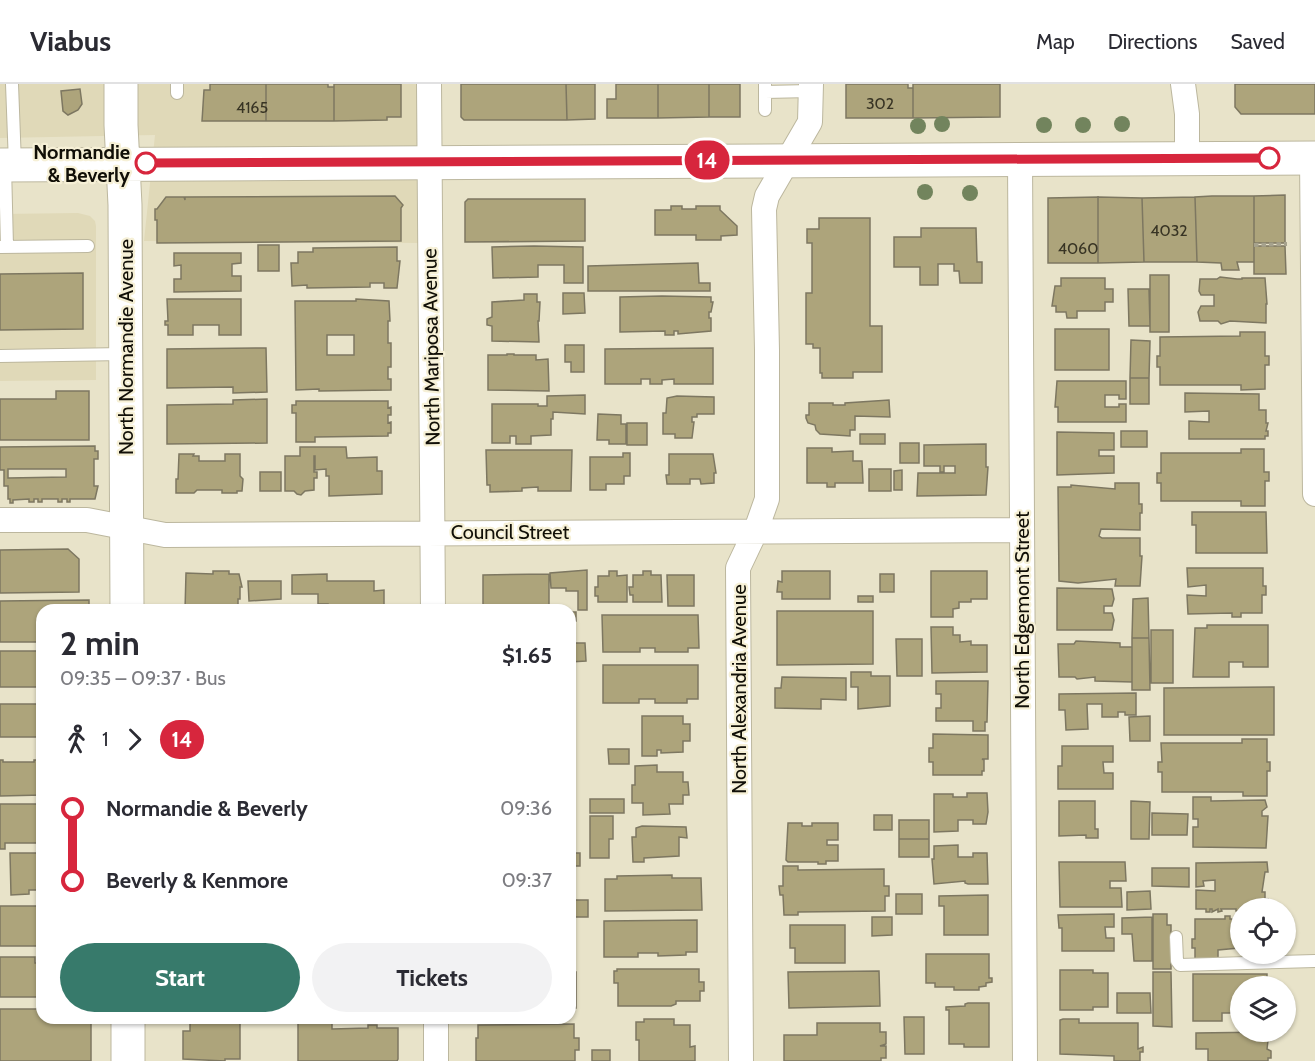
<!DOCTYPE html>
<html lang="en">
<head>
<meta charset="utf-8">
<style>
  :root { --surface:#fff; --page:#f2f2f3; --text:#2b2b33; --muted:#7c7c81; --line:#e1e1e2; --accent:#377a6b }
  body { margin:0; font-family:Cabin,sans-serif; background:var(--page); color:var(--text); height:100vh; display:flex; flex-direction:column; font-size:22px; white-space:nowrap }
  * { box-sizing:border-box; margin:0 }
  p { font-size:20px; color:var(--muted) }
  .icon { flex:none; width:33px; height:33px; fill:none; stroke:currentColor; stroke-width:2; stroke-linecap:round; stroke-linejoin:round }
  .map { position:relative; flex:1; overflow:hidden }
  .sheet { position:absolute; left:36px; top:520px; width:540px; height:420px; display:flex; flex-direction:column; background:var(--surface); border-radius:18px; box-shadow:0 2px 4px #0004 }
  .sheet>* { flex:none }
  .badge { padding:0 12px; border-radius:20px; font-size:21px; line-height:39px }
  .buttons { position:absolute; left:1230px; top:814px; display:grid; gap:12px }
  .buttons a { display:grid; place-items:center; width:66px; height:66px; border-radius:50%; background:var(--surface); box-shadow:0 2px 4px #0004; font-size:30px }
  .map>.badge { position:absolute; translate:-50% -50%; box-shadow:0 0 0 3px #fff }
  .legs { display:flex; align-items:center; gap:9px; height:66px; padding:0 24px; font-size:20px }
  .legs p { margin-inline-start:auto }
  .overview { display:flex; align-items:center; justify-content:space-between; height:102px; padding:0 24px }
  h1 { font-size:33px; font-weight:800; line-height:45px }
  .action { display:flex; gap:12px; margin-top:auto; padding:12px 24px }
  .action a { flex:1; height:69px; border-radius:36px; background:var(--accent); color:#fff; font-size:24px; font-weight:800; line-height:69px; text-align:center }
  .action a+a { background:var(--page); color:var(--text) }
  ul { padding:0 24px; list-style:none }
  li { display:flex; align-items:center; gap:21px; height:72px; font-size:22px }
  li i { display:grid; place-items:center; width:9px; height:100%; margin:0 8px; background:currentColor }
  li i::after { content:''; width:15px; height:15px; margin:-8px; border:4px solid; border-radius:50%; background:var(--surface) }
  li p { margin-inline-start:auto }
  li:first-child i { background:linear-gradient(#0000 50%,currentColor 0) }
  li:last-child i { background:linear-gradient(currentColor 50%,#0000 0) }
  header { display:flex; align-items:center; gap:36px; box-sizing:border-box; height:84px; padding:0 30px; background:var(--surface); border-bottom:2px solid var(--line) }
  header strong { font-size:28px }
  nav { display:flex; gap:33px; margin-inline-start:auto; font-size:21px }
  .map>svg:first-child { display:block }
  .built { fill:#e0d9b8 }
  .building { fill:#ada47b; stroke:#7d7761; stroke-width:1.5; fill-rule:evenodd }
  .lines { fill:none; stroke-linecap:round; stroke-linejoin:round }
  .lane-casing { stroke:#bcb79e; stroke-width:14 }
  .street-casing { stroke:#bcb79e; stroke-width:26 }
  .secondary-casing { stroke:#bcb79e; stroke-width:35 }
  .path { stroke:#a6a28d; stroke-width:4; stroke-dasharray:4.5 3; stroke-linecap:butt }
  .lane { stroke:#fff; stroke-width:12 }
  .street { stroke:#fff; stroke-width:24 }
  .secondary { stroke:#fff; stroke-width:33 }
  .tree { fill:#72845d }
  .line-1-casing { stroke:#fff; stroke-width:14 }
  .line-1 { stroke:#d7263d; stroke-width:9 }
  .stop-1-dot { fill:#fff; stroke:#d7263d; stroke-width:3 }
  .labels { text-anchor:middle; stroke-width:4.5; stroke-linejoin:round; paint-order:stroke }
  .number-label { font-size:16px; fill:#383424 }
  .stop-label { font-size:20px; font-weight:bold; fill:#110f07; stroke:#f6f0d6; text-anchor:end }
  .street-label { font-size:20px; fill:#110f07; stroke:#f6f0d6 }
</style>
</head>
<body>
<header>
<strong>Viabus</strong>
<nav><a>Map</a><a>Directions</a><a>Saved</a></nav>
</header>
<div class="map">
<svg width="1315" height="977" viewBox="0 0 1315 977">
  <rect width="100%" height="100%" fill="#e8e3c9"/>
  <path class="built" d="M0 0H419V159L144 157 155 51 0 54Z
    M78 129 90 132 95 137 96 142V296L0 297V130Z"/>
  <path class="building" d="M210 0H266V37H202L204 6H210Z
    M266 0H328V3H334V37H266Z
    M334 0H401V33H387V36L334 37Z
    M461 0H566L567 36H464L461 33Z
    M566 0H595V35L567 36Z
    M616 0H658V34H607V15H616Z
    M658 0H709V33L658 34Z
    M709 0H740V33H709Z
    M846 0H908V4H913V34H846Z
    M913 0H1000V33L913 34Z
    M1235 0H1315V30H1241L1235 23Z
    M80 5 82 20 78 26 68 31 63 27 61 7Z
    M1285 111V159H1254V112Z
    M395 112 403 121 401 124V157L157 159V136H155V125H157L166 113H184L185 116V113Z
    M1212 112H1254V178H1237L1239 186H1222L1221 179 1197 178 1195 113Z
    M1098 113V179H1048V114Z
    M1098 113 1142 114 1144 178 1098 179Z
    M1195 113 1197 178H1144L1142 114Z
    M468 115H585V157L465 158V118Z
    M671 122H682V125H696V122H720V126L737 142V151L721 152V156H696V151H655V126H671Z
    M819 134H870V242H882V288H853V294H822V289H820V264H813V260H806V209H812V159H807V145H819Z
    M921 144H976L977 178H982V199H960L959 187H954V180H938V201H920V183H894V153H921Z
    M258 161H279V187H258Z
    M534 162 583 163V199H564V181H538V193L493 194 492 163Z
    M1254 162H1285L1286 190H1254Z
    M397 163V177H400L397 204H384V199H370V203L307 204V201L292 202 291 179H298V168H313V164Z
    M174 169H241V179L232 180V192H241V207L174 208V195H181V181L174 182Z
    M698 179 699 199H710V207H588V182Z
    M83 189V245L0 246V190Z
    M1150 191H1169V248H1150Z
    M1220 193 1237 195H1242V194H1265L1267 220H1266V239L1230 237 1221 240 1218 237H1200L1198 228 1201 222H1214V211H1201L1199 207 1200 195H1217Z
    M1061 194H1105V205H1113V218H1105V227H1077V234H1067L1066 228H1056V222H1052L1055 202H1061Z
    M1128 205H1149L1150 242H1129Z
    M563 209H584L585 229 563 230Z
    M524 210H537V218H540L539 237H538L539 258 492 257V242L487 241V235L492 233V218L524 216Z
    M662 212 711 213V218H713L711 228H709V234H711V247L678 250V247H674V251H665V247L620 248V213Z
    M167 215H241V251H219V241H193V251H168V241H165V237H168Z
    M356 215 389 217 390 237H388V259H391V283H388V295H391V306L319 307V305L296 306 295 217H356ZM327 251H354V271H327Z
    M1055 245H1109V286H1055Z
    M1240 248H1265V272H1269V281H1265V305L1241 306V301H1160V283H1157V272H1160V253L1240 252Z
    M1131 256 1150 257 1149 294H1130Z
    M565 261H584V288H571V278H565Z
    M266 264 267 308 233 309V303L167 304V265Z
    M713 264V300H674V295L662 296V300H650V295H641V300H605V265Z
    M507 270H514V271H536V276L548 275 549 307 488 306V271H507Z
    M1130 294H1149V320H1130Z
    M1057 297H1126V315H1119V311H1105V323H1119V320H1126V338H1058V323H1055Z
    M56 307H89V356H0V315H56Z
    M1185 309 1259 310V326H1266V339H1268L1266 347H1268V352H1265V355H1189V337L1209 338V327L1185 328Z
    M585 311V330L553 328V335H551V351L531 352V360H516V352H510V359H492V320H538V322H547V312Z
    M677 312 714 313V330H697V333H692V338H694L692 354H675V350H663V329H666L667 314Z
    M267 315V359L167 360V321L233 320V316Z
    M889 316 890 333 855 332V346H850V352L820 350 816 346 815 341 808 339 806 334V331H809V319H833V321H845V319Z
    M296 317H388V324L391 323V331H388V339L391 338V349H388V352L315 353V358H296V329H292V321H296Z
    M598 330 621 331V340H626V360H609V356H597Z
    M627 339H647V361H627Z
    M1121 347H1147V363H1121Z
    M1057 348 1114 349V366H1099V372H1114V389L1057 391Z
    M860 350H885V360H860Z
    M900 359H919V379H900Z
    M986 360V383H988L986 411 917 412 918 389H955V382H944V388H940V382H924V361Z
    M95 362V367H98V375H94V402H98L95 415H70V418H67V415H62V418H58V415H42V418H38V415H34V418H29V415L13 416V419H10V415H8V402H4V386H0V363ZM8 385H66V393L8 394Z
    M300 363H346L347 374 377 373V387H382V410L329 412V392H326V385L315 386V372H314V388H317V394H314V406L305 407 301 411 297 410 294 407H285V372H300Z
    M807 364H832V368L853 367V377H862L863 399H835V403H827V399H807Z
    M1241 365H1264V388H1269V397H1265V422H1241V417H1161V399H1157V389H1161V369H1241Z
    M486 366H572L571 407H538V403L522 404V407L490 408V401H487Z
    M623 369H630V392H624V400H606V406H590V373H623Z
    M179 370H194L193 372H199V377H225V370H240V392L243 395 242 407H237V409H222V406H197L194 409H176V395H178Z
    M669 370H713L716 389H714V399L701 400 700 395H690V400H667L666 391H669Z
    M869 385H891V407H869Z
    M902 386V406H894V387Z
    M260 388H281V407H260Z
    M1115 399H1139V420H1142V429H1140V446L1101 445 1099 452 1102 454H1140V472H1142L1140 502H1115L1116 495 1078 499 1059 497 1058 403H1071V401L1115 405Z
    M1192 428H1266L1267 469H1196V441H1192Z
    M68 465 79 475V508L0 509V466Z
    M1187 484H1263V502H1266V511H1262V529H1241V533H1232V529L1188 530 1187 511 1206 512V501L1188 503Z
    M587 486V526H578V507H566V504H551L550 489Z
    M213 487H229V490H239L242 503H240V515H238V526H185L186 489 213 490Z
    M609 487H617V492L627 491V518H598V512H595V503H598V492H609Z
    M643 487H651V491H661L662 518H633V511H630L629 503H633V491H643Z
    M782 487H830V515H782V508H777L778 497 782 498Z
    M931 487H987V515H971V518H959V524L953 525V533H931Z
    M327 490V497H374V507L384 506V526H328V520H318V510H292V491Z
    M549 490V526H483V491Z
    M880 490H894V508H880Z
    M667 491H694V522H668Z
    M248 497H281V515L249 517Z
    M1057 504 1112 505 1114 515 1112 522H1104V529H1112L1114 536 1112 546H1057Z
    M858 512H873V518H858Z
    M1148 514 1149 554H1132L1133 515Z
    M89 516V526H42V558H0V517Z
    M777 527H873V580L777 581Z
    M570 528H576V537H570Z
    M602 531H698L699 564H688V568H655V564H640V568H603Z
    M1207 541H1268V583H1243V578H1229V593H1193L1195 544H1207Z
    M931 543H953V551H960V558L971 557V561H987V588L932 589Z
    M1151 546H1173V599H1151Z
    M1132 554H1149L1150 606H1132Z
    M896 555H922V592H897Z
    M1076 557 1120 559V563H1132V598L1095 597V593L1077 595 1075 593H1059L1058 560H1074Z
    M570 559H585L586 577 570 578Z
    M0 567H42V603H0Z
    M603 581H698V615H687V619H655V615H639V619H603Z
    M570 582H573L574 620H570Z
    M851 588H871V592H890V622L858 625V603H851Z
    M782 593 846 594V616L821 615V625L775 624V604H781Z
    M936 597H988L987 638H985V647H973V637H936V624H941V610H936Z
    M1274 603V651H1164V604Z
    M1136 609V631H1125V628H1118V633H1102V620H1087L1088 645 1066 646 1065 626H1059V610Z
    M0 620H42V653H0Z
    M642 632H683V640H690V657H683V668L661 669V666H657V672H642Z
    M1150 632V657H1130L1129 633Z
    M570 633H574V677H570Z
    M933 650 988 651V675H982L984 676V687H982V691H933V678H929V664H933Z
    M1242 655H1267V678H1270V687H1267V712H1243V708H1162V688H1158V678H1162L1161 659H1242Z
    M1062 662H1113V678H1103L1104 689H1113V705H1058V682H1062Z
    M608 665H629V680H609Z
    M0 676H3V678H34V676H42V711L0 712Z
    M657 681V688H683V698H688L689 711H683V720H669L670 730 643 731V719H632V701H635V682Z
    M570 683H575V727H570Z
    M967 709H987L988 728 986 740H973V736H958V747L934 748V710H953V713H967Z
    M1193 713H1211V717L1265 716 1267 723 1262 727V732H1268L1266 764 1193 763V743H1198V735H1193Z
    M590 715H624V729H590Z
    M1059 717H1095V745H1098V754H1086V751L1059 752Z
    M1131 717 1150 718 1149 755H1131Z
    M0 720H42V759H5V765H0Z
    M1152 729 1188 730 1187 751H1152Z
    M874 731H892V746H874Z
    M590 732H613V755H609V774H590Z
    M899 736H929V755H899Z
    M788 739H802V742H812V739H838V756H827V761H838V777H826V780H818V778H788L786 776Z
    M642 742 686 743 687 754 679 753V772L644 774V778H633L632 753H636V744Z
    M899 755H929V773H899Z
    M958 761V773H973V769H987L988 800H968L965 799V797L934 800 932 775H934V762Z
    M10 769H42V810H39V806H29V810L11 811Z
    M570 769H580V782H570Z
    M1059 778H1125L1126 797H1110V804H1121L1122 823H1060Z
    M1267 778 1268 788H1265L1262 808H1265V815H1268V824L1240 825V827H1236V825H1221L1222 827 1218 828V825L1212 828V825H1210V828H1206V825H1196V806L1215 807V796L1203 797 1204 802 1196 803V779Z
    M783 782H798V786L884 785V802H889V812H885V827L798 828V831H784L783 811H780L779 802H783Z
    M1152 784H1189V803L1152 802Z
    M672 791V794H701L702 826 605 827V795H617V792Z
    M1150 807 1151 825 1127 826V808Z
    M896 810H922V830H896Z
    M988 811V851H944V822H939V812Z
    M570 816H588V833H570Z
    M0 822H42V862H0Z
    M1114 830V843H1105L1106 854H1114V867H1062V844H1059L1058 831Z
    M1153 830H1167V841H1171V885H1153Z
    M1225 832H1230V835H1240L1239 864 1218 866V875H1195V864H1192V855H1195V835H1225Z
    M872 833H892V851L872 852Z
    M1152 833V877H1134L1132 850H1122V834Z
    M697 836V868H686V871L658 872V869H638V873H604V837Z
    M570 837H575V873H570Z
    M790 841H845V879H795V864H790Z
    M926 870H989V894H992V898L986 899V902L979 903V906H954V903H935V899H926Z
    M0 873H35V879H42V913H0Z
    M617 885H699V898H704V907H700V917H676V920L671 922H618V899H614V887H617Z
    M1060 886H1093V889H1108V923H1093V926H1060Z
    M879 887 880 922 789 924 788 888Z
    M570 888H576V924H570Z
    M1153 888H1171L1172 943 1153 942Z
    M1193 890H1267V903H1240V929H1222V937H1193Z
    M1117 909H1150L1151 929H1117Z
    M968 919H989V963H964V960H949V926H946V923L965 922V920Z
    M0 925H42V934H91V977H0Z
    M904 933H924V970H905Z
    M644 935H674V941H690V963L695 962V977H639V956H636V938H644Z
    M1063 935H1079V939H1138V965L1143 963V968H1140V977H1114V972L1060 970V936Z
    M190 937H240V975H225V977L183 975V947H190Z
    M298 939H332V945L368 944V941H377V944H398V975L397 977H298Z
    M817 939H880V948H886V960L880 962H886V974H881V977H784V951H817Z
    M574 940V954H579V966H575V977H476V954H478V941Z
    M1269 948 1267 965 1271 967V974H1268V977H1208V965H1196V949Z
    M592 966H610V977H592Z"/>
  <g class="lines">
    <defs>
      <path id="lane" d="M12 0 15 80
        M765 0V26
        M765 8 811 7
        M177 9V0
        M5 82 7 163
        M0 163 88 162
        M0 272 124 270
        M1176 853 1177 877 1180 881 1315 877"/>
      <path id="street" d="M429 0 433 526
        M1183 0 1187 30V74
        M1020 74 1025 977
        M1312 74 1315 410
        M0 436H87L165 451 1021 446
        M436 934V977
        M741 977 738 484 756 446 767 415V266L764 125 767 112 810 38 811 0"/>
      <path id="secondary" d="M121 0V41L125 121 127 526
        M0 81 1315 74
        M128 934V977"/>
    </defs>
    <use href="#lane" class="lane-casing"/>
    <use href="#street" class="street-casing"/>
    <use href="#secondary" class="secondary-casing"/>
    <path class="path" d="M1254 161 1287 160"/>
    <use href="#lane" class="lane"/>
    <use href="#street" class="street"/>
    <use href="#secondary" class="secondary"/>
  </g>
  <g class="tree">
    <circle cx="942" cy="40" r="8"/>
    <circle cx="1122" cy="40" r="8"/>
    <circle cx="1044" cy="41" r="8"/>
    <circle cx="1083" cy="41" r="8"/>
    <circle cx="918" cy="42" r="8"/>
    <circle cx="925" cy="108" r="8"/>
    <circle cx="970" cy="109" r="8"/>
  </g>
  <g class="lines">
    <defs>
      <path id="line-1" d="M146 79 1269 74"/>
    </defs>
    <use href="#line-1" class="line-1-casing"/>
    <use href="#line-1" class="line-1"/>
  </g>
  <g class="stop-1-dot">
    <circle cx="1269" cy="74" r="10"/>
    <circle cx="146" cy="79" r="10"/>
  </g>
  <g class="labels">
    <g class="number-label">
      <text x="880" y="25">302</text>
      <text x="252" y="29">4165</text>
      <text x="1169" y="152">4032</text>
      <text x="1078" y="170">4060</text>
    </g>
    <g class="stop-label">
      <text x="130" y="75">Normandie<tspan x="130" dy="23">&amp; Beverly</tspan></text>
    </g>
    <g class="street-label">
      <text transform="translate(126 263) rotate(-90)" y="7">North Normandie Avenue</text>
      <text transform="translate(431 263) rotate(-91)" y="7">North Mariposa Avenue</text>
      <text x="510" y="455">Council Street</text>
      <text transform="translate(1022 526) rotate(-90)" y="7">North Edgemont Street</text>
      <text transform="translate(739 605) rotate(-90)" y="7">North Alexandria Avenue</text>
    </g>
  </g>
</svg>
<div class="buttons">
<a><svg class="icon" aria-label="locate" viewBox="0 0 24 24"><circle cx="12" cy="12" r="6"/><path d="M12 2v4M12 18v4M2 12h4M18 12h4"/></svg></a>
<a><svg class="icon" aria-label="layers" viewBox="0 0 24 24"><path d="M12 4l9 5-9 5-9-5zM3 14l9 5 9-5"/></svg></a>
</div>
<b class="badge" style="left:707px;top:76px;background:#d7263d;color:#fff">14</b>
<section class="sheet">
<div class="overview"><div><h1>2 min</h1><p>09:35 – 09:37 · Bus</p></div><b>$1.65</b></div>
<div class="legs"><svg class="icon" aria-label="walk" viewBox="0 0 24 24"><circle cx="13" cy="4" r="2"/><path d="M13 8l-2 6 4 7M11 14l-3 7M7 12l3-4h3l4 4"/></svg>1<svg class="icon" aria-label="forward" viewBox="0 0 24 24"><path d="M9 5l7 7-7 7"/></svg><b class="badge" style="background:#d7263d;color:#fff">14</b></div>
<ul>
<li><i style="color:#d7263d"></i><b>Normandie &amp; Beverly</b><p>09:36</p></li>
<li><i style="color:#d7263d"></i><b>Beverly &amp; Kenmore</b><p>09:37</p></li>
</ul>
<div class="action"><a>Start</a><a>Tickets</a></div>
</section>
</div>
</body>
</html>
